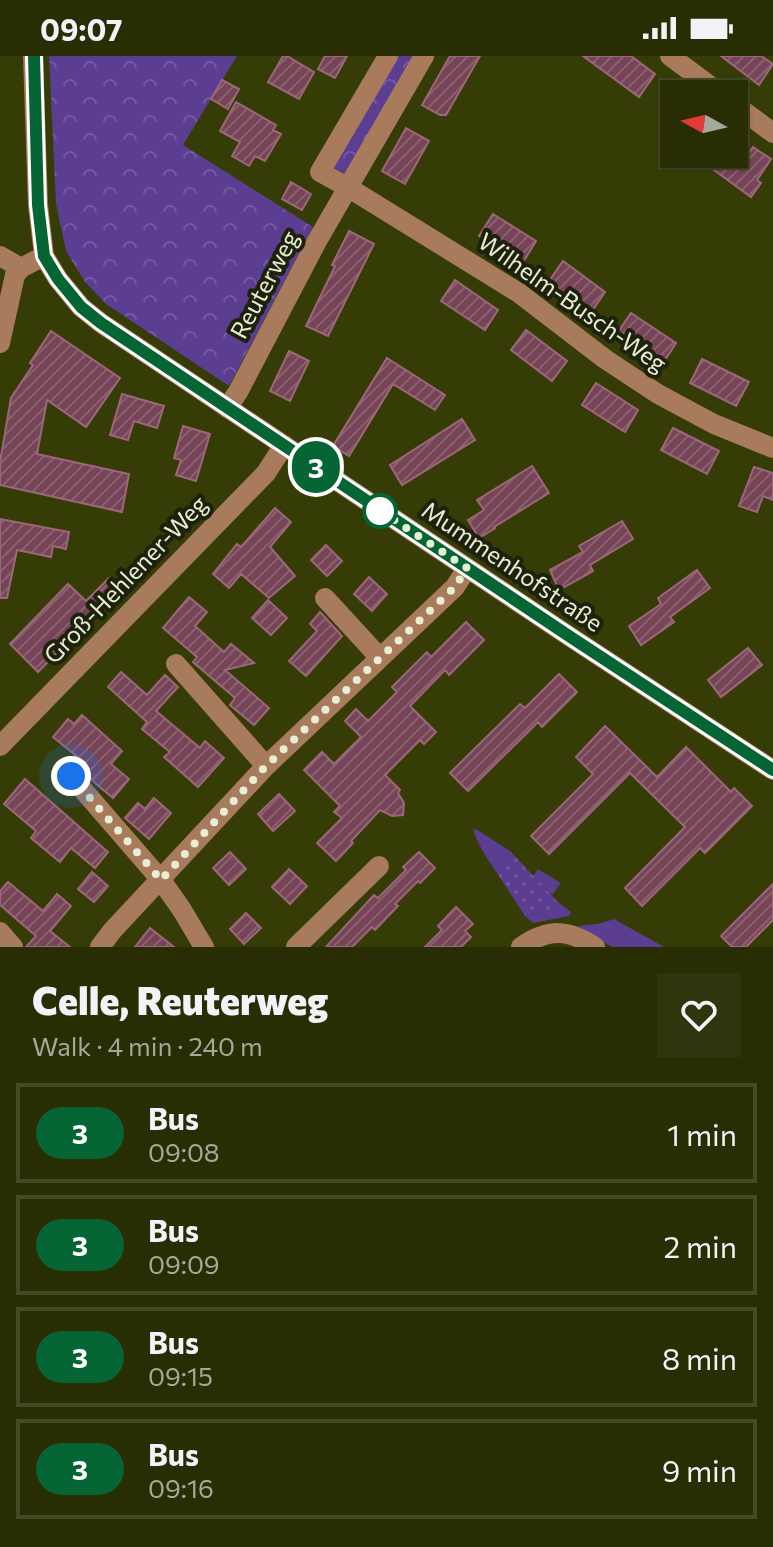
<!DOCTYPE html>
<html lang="en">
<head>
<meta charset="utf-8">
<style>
  :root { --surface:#282d04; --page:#30350e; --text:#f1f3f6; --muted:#a5a89a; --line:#444926 }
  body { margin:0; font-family:Commissioner,sans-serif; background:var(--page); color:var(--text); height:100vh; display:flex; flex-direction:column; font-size:30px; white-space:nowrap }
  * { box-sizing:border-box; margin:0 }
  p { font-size:26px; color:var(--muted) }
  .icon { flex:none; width:44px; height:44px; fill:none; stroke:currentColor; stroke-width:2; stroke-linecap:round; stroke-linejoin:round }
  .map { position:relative; height:891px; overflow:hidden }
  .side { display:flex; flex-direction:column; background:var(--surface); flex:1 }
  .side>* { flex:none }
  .badge { padding:0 16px; border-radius:26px; font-size:28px; line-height:52px }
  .needle { width:52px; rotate:278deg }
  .buttons { position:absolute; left:660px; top:24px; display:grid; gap:16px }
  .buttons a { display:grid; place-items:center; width:88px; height:88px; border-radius:0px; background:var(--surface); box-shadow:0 2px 6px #0004,0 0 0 2px var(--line); font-size:40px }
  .you { position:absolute; width:40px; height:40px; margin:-20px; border:6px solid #fff; border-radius:50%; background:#1a73e8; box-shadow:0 0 0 12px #1a73e833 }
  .map>.badge { position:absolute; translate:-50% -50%; box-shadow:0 0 0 4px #fff }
  .round { display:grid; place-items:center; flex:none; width:84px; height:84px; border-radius:0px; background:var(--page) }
  .overview { display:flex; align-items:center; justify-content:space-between; height:136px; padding:0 32px }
  h1 { font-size:38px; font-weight:800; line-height:60px }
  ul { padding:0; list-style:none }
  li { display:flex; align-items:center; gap:24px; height:100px; margin:0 16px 12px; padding:0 16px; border:4px solid var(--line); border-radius:0px }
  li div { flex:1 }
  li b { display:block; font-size:30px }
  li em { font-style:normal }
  li .badge { min-width:88px; font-weight:700; text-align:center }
  .status { display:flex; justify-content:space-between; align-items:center; height:56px; padding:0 40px; background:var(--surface); direction:ltr }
  .status svg { height:22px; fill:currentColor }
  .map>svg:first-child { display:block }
  .green { fill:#5b3d92 }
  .forest { fill:url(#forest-crowns) }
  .park { fill:url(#park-dots) }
  .building { fill:url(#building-hatch); stroke:#9d677a; stroke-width:2 }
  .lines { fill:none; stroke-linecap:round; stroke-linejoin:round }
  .minor { stroke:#a77b5c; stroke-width:20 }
  .line-casing { stroke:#fff; stroke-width:18 }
  .line { stroke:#066534; stroke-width:12 }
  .walk { stroke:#e8eed3; stroke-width:8; stroke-dasharray:0 14.4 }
  .stop-dot { fill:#fff; stroke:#066534; stroke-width:4 }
  .labels { text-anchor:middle; stroke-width:8; stroke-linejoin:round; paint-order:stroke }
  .street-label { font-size:24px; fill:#e8eed3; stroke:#1e220c }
</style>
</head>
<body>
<div class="status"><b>09:07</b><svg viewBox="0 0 49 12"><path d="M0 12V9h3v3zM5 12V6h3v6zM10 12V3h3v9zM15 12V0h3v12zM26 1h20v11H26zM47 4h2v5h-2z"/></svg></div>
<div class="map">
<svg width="773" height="891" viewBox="0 0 773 891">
  <defs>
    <pattern id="forest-crowns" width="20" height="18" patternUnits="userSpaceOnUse" patternTransform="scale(2)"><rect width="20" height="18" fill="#5b3d92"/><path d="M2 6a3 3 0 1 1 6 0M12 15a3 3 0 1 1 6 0" fill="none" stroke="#7359a0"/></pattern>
    <pattern id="park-dots" width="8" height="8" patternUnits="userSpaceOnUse" patternTransform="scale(2)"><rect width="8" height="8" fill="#5b3d92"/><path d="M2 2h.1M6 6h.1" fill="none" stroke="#7359a0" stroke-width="1.8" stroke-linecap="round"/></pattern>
    <pattern id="building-hatch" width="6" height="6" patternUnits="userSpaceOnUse" patternTransform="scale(2)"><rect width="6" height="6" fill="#764457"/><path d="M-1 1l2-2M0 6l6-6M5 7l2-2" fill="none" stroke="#8a5f6e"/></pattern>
  </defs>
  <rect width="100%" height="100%" fill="#363c06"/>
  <path class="green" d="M476 773 510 795 497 817C487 803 479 790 473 774Z
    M538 813 561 827 552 839 533 820Z
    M557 845 571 856 569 860 533 867 525 860 549 855Z
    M614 863 664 891H612L578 870 598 868Z"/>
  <path class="forest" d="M49 0H237L183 89 313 171 229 330 106 248 85 226 66 195 56 148Z
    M396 0H414L345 118 332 111Z"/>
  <path class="park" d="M510 795 557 845 549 855 525 860 497 817Z"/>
  <path class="building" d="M283 0H287L314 16 299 43 268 26Z
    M325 0H347L335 22 318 13Z
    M450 0H480L446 59H440L422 49Z
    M583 0H631L655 18 639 41Z
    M721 0H761L773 8 759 29Z
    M222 24 239 33 228 53 211 43Z
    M236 46 276 69 273 74 281 78 265 105 255 100 249 110 232 100 240 86 220 75Z
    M406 72 429 85 405 128 382 115Z
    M753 91 771 103 757 124 761 127 751 141 692 98H721L739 112Z
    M291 126 311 138 302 154 282 143Z
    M493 158 536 185 522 208 479 180Z
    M349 175 374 188 328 280 306 270 335 210 332 209Z
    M563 205 605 236 590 258 547 228Z
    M455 224 498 254 485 274 441 245Z
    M631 257 676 287 661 310 616 279Z
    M526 274 567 305 552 325 511 294Z
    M51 275 120 322 86 371 47 344 37 398 129 418 122 456 0 429V406L11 342 33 309 30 307Z
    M289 295 309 305 290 345 270 335Z
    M387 302 445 339 435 354 393 328 349 400 333 390Z
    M702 303 749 326 736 350 690 327Z
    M596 327 638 354 625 376 582 349Z
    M122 338 164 350 157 372 134 365 128 384 110 379Z
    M462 363 475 384 402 429 390 409Z
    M183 370 210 378 196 425 176 419 181 404 174 402Z
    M673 372 719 395 707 418 661 394Z
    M532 410 549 437 494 471 495 472 479 482 468 464 484 454 477 444Z
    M754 411 773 417V444L763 440 757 456 739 450Z
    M275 452 291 466 270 491 295 520 269 542 241 518 229 532 213 518 237 488 241 491Z
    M0 463 69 476 66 493 53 490 51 501 17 494 7 542H0Z
    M622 465 633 483 590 509 593 515 559 534 550 514 583 496 579 490Z
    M326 489 342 505 327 520 311 504Z
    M697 514 710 532 670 561 674 566 641 589 629 570 661 548 658 542Z
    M369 521 387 538 372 555 354 538Z
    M109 522 120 532 38 616 10 588 68 528 86 545Z
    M189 541 207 556 195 570 224 596 231 588 254 607 225 614 269 652 254 669 230 649 235 642 193 606 197 601 163 572Z
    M268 544 287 562 271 579 252 562Z
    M320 556 342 580 306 620 289 605 317 575 310 568Z
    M466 566 484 584 449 619 445 614 410 650 436 676 424 688 420 684 385 719 400 734 398 737 404 747 403 759 392 760 380 754 351 785 353 787 336 805 317 787 342 762 334 756 340 750 304 714 322 696 334 708 361 681 345 665 356 653 368 665 397 636 392 631 427 596 431 601Z
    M748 592 762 609 721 641 708 624Z
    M121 616 147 639 165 619 178 631 156 655 200 692 205 685 224 702 198 731 164 701 170 696 142 673 147 666 108 631Z
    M559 618 577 636 542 671 538 666 468 735 450 717 520 648 525 652Z
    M82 659 122 695 111 708 129 723 113 742 95 727 81 712 85 707 53 681 68 663 74 668Z
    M605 670 657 721 686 691 731 736 734 732 752 750 705 797 700 792 642 850 625 832 685 771 630 717 549 798 531 780 593 718 576 701Z
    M25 723 108 796 95 812 71 792 60 806 31 782 36 775 4 748Z
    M279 738 295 755 273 775 258 758Z
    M154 742 171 757 149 783 125 762 138 747 145 753Z
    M230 796 246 813 229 829 213 812Z
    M419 796 435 812 420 827 418 825 395 848 398 850 375 874 372 871 352 891H326L374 839 378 842 406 814 403 811Z
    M289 813 307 830 290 848 272 831Z
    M92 816 108 830 94 846 78 833Z
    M8 826 43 855 57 838 71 850 50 875 70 891H26L36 880 0 849V835Z
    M773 828V864L746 891H732L721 880Z
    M456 851 473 868 465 875 471 881 461 891H425L442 874 438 870Z
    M246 857 261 872 244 888 230 873Z
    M150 872 174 891H135Z"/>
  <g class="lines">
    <path class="minor" d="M33 0 38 149 44 200 58 223 81 251 101 267 572 582 773 714
      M388 0 320 116 349 132 519 237 605 303 658 338 714 368 773 392
      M670 0 721 38
      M734 48 773 77
      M0 200 21 212
      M0 287 15 219 21 212 44 200
      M227 352 238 336 317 185 424 0
      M325 542 380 602
      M176 608 266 710
      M0 690 266 417 284 389
      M71 720 161 824 182 854 204 891
      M0 876 13 891
      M100 891 112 875 266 710 455 531 467 512
      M296 891 379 810
      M521 891C548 872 569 873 595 891"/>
  </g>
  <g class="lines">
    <defs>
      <path id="line" d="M34 0 38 149 44 200 58 223 81 251 101 267 572 582 773 714"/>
    </defs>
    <use href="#line" class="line-casing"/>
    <use href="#line" class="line"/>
    <path class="walk" d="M71 720 161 824 266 710 455 531 467 512 379 454 380 455"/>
  </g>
  <circle class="stop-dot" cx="380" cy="455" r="16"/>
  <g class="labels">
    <g class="street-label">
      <text transform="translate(265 229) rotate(-62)" y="8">Reuterweg</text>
      <text transform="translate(572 247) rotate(35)" y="8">Wilhelm-Busch-Weg</text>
      <text transform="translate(512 511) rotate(34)" y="8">Mummenhofstraße</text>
      <text transform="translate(126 524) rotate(-46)" y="8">Groß-Hehlener-Weg</text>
    </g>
  </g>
</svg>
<div class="buttons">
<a><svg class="needle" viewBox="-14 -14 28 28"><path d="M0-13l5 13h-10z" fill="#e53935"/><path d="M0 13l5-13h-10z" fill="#a5a89a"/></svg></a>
</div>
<div class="you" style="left:71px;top:720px"></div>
<b class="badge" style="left:316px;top:411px;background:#066534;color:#fff">3</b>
</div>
<section class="side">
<div class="overview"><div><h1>Celle, Reuterweg</h1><p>Walk · 4 min · 240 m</p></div><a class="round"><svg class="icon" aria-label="heart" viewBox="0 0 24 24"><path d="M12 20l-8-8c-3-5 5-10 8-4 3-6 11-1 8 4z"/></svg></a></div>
<ul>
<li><span class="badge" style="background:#066534;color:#fff">3</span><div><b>Bus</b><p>09:08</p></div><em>1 min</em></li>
<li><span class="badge" style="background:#066534;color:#fff">3</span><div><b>Bus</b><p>09:09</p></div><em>2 min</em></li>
<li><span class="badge" style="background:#066534;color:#fff">3</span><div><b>Bus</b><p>09:15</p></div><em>8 min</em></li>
<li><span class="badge" style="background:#066534;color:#fff">3</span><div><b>Bus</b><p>09:16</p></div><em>9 min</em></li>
</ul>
</section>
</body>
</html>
